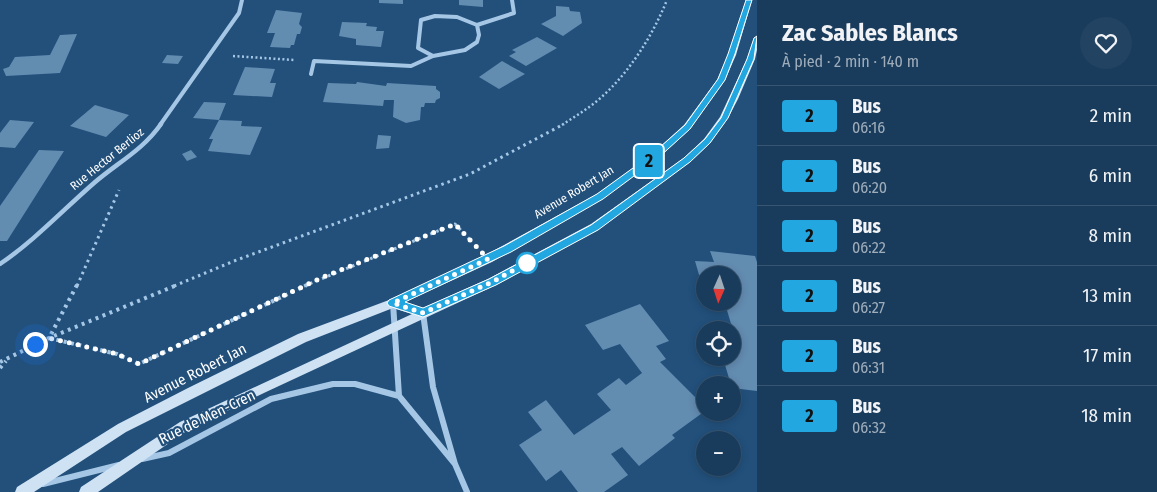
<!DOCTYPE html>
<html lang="fr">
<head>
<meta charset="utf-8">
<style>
  :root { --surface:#1a3c5c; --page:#234362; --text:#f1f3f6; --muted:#9fadbb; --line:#385672 }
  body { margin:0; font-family:"Fira Sans Condensed",sans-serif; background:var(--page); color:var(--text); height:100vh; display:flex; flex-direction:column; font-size:19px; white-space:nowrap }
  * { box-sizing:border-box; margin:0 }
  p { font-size:16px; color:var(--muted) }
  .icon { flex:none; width:28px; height:28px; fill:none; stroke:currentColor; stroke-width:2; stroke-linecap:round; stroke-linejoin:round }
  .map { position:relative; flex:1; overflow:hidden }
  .panel { display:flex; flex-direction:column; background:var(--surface); width:400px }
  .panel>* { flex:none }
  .badge { padding:0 10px; border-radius:4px; font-size:18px; line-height:32px }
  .needle { width:32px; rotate:183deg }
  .buttons { position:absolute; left:696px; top:266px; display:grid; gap:10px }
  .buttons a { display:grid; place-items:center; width:45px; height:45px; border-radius:50%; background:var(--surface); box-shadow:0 2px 8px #0003,0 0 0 1px var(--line); font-size:25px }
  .you { position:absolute; width:25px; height:25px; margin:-12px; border:4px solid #fff; border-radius:50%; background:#1a73e8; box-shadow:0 0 0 8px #1a73e833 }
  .map>.badge { position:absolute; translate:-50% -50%; box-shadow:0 0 0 2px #fff }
  .round { display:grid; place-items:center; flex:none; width:52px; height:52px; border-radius:26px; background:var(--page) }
  .head { display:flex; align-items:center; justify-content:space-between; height:85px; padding:0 25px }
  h1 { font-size:24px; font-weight:700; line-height:38px }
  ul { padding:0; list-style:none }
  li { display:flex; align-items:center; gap:15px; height:60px; padding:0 25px; border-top:1px solid var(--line) }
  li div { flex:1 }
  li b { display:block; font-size:19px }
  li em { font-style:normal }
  li .badge { min-width:55px; font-weight:700; text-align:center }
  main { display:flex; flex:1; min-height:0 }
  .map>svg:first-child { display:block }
  .building { fill:#638cb1 }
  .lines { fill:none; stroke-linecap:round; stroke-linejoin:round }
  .path-far2 { stroke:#a5c7e5; stroke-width:2.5; stroke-dasharray:2 2.5; stroke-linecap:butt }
  .path-far1 { stroke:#a5c7e5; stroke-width:3; stroke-dasharray:2.5 4; stroke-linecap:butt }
  .path { stroke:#a5c7e5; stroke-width:4; stroke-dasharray:3 4.5; stroke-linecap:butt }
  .street-far2 { stroke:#a5c7e5; stroke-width:4 }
  .street-far1 { stroke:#a5c7e5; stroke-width:4.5 }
  .street { stroke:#a5c7e5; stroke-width:6 }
  .secondary { fill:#cee2f4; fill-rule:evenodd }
  .line { fill:#23a7e0; stroke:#fff }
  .walk { stroke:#fff; stroke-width:5; stroke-dasharray:0 9 }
  .stop-dot { fill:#fff; stroke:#23a7e0; stroke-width:2.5 }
  .labels { text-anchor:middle; stroke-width:4.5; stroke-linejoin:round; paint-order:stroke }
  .street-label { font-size:12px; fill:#fff; stroke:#22507b }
  .near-street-label { font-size:15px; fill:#fff; stroke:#22507b }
</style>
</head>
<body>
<main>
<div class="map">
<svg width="757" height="492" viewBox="0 0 757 492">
  <rect width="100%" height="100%" fill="#22507b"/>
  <path class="building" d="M379 0H403V4L379 3Z
    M459 0H483V7L459 5Z
    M556 6 569 7 570 11 580 12 582 23 563 36 541 24 556 16Z
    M276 10 302 13 299 24 302 27 300 34H297L294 45H291L290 48 270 47 275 33H267Z
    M342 22 367 23 366 26 377 27 376 31H384L381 47 356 45V39L339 36Z
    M77 34 60 73 6 76 3 69 9 67 15 57 50 55 60 35Z
    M537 37 557 48 526 66 509 56 516 52 512 50Z
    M167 55 183 56 178 64 162 63Z
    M502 61 525 74 499 89 479 77Z
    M245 67 275 69 270 83H276L272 97 233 95Z
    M357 82 386 86 387 83 436 86V89L440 92V98L436 100 435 103H425L424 107H421L420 120 406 123 393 117 394 100H384L383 106 323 102 328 83 356 84Z
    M204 102 226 103 219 120 242 121 241 126 262 127 250 155 208 151 213 139H209L219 120 193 118Z
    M95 105 129 115 106 137 70 126Z
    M10 120 34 122 15 148 0 147V133Z
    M378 135 391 136 389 148 376 149Z
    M39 150 64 151 7 241H0V206Z
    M191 150 197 157 187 161 182 154Z
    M710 251 755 256 757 262V391L732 388 725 365 705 363 700 343H705V358H732V347H738L726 307 708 305 707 302H732V275H705L704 292 695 261 714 262Z
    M640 304 669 341 656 346 666 359 660 362 705 407V411L672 435 675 438 639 466 622 447 611 454 628 475 604 492H578L561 470 546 481 519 445 542 430 528 412 546 400 574 435 611 410 597 394 619 378 626 385 642 373 620 344 603 350 585 325Z"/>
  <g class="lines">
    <path class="path-far2" d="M233 56 294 60
      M562 125C574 117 586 110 597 101 628 75 652 37 667 0"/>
    <path class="path-far1" d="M77 286 119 190
      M174 286 234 261 470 174 564 124
      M304 286 455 224 472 242"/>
    <path class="path" d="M77 285 49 338 117 354 139 364 307 285
      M0 362 49 338 177 285
      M0 368 6 361"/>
    <path class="street-far2" d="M435 16 457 17 477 25 479 35 477 42 465 50 433 56 418 48 421 20Z
      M477 25 514 13 512 0
      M311 74 314 61 411 66 433 56
      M160 125 239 13 242 0"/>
    <path class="street-far1" d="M0 264C34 241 63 210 94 183 117 163 143 150 161 124"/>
    <path class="street" d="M393 303 399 396
      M423 313 433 387 455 464 467 492
      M142 459 169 453 271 399 333 384H355L399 396 455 464
      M43 484 119 465"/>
    <path class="secondary" d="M746 0H752L736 55 725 80 690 129 657 159 603 198 492 262 405 302 423 308 488 279 591 224 684 158 704 139 720 117 747 59 754 38 757 36V50L755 59 738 99 728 118 710 143 690 162 597 230 496 285 266 392 188 430 98 492H79L81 487 180 422 412 314 393 308 306 342 126 432 34 492H15L17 487 118 424 188 388 298 334 389 300 484 256 597 194 651 155 684 125 717 80 728 55Z"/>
  </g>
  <path class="line" d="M746 0H752L735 54 725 80 690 129 657 159 603 199 511 252 405 302 423 308 489 279 591 225 684 158 705 139 721 118 747 59 754 38 757 36 754 59 728 118 710 143 690 162 598 230 496 285 423 317 389 306 387 303 389 300 504 246 597 194 651 155 685 125 718 79 728 54Z"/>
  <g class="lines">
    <path class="walk" d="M35 344 49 338 117 354 139 364 321 278 455 224 488 259 393 303 423 313 492 282 527 263"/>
  </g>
  <circle class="stop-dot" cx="527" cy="263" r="10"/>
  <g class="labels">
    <g class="street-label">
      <text transform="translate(107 159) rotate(-39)" y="4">Rue Hector Berlioz</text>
      <text transform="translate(574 192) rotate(-31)" y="4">Avenue Robert Jan</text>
    </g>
    <g class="near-street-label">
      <text transform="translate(195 373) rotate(-27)" y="5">Avenue Robert Jan</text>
      <text transform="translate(207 417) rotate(-26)" y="5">Rue de Men-Cren</text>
    </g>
  </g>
</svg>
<div class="buttons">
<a><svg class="needle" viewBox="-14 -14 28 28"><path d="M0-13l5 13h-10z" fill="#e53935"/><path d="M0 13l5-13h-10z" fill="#9fadbb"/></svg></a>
<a><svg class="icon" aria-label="locate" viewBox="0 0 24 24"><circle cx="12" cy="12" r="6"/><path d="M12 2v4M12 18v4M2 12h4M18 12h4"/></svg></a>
<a>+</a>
<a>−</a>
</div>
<div class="you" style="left:35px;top:344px"></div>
<b class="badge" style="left:649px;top:161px;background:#23a7e0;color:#111">2</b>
</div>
<section class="panel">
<div class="head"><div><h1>Zac Sables Blancs</h1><p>À pied · 2 min · 140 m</p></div><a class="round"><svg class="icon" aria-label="heart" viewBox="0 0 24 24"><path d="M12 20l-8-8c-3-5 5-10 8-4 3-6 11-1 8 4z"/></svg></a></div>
<ul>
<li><span class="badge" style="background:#23a7e0;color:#111">2</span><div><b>Bus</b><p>06:16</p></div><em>2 min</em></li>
<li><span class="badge" style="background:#23a7e0;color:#111">2</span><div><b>Bus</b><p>06:20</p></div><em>6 min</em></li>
<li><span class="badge" style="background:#23a7e0;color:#111">2</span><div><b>Bus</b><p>06:22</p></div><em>8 min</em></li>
<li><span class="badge" style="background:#23a7e0;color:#111">2</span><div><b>Bus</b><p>06:27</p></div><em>13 min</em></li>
<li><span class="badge" style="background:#23a7e0;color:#111">2</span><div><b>Bus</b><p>06:31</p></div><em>17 min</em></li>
<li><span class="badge" style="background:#23a7e0;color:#111">2</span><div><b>Bus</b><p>06:32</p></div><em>18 min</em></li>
</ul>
</section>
</main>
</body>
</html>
